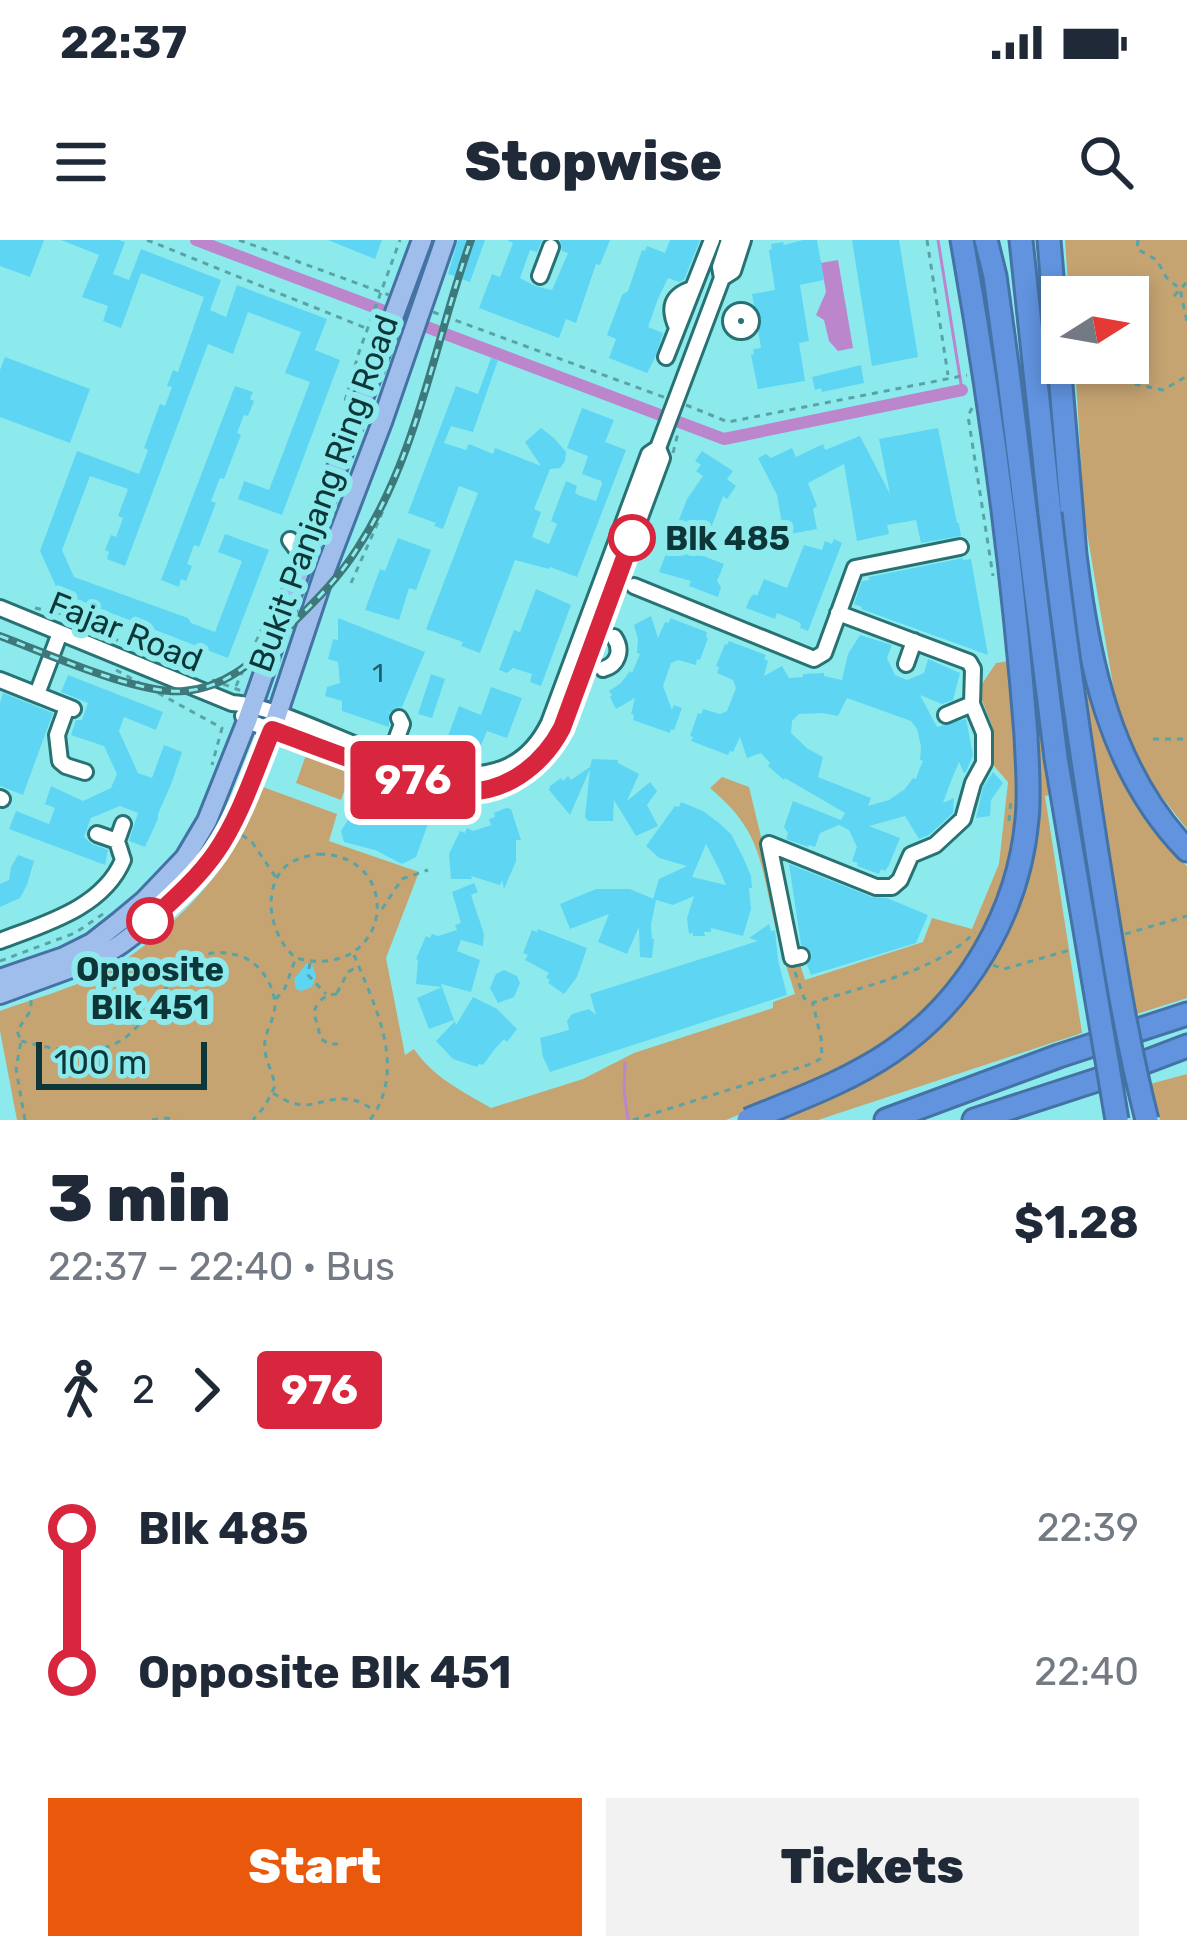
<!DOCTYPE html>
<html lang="en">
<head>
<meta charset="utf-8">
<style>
  :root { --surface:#fff; --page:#f2f2f3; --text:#1f2937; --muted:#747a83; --accent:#ea580c }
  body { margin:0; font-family:Rubik,sans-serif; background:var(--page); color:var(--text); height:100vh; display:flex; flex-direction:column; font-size:45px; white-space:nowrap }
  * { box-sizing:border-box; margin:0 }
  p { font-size:39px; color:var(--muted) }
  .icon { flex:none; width:66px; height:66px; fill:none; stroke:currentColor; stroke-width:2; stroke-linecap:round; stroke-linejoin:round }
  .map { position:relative; height:880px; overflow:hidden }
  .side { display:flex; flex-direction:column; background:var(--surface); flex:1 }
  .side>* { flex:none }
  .badge { padding:0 24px; border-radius:9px; font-size:42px; line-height:78px }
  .needle { width:78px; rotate:79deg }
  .buttons { position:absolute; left:1041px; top:36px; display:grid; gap:24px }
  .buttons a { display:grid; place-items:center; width:108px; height:108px; border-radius:0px; background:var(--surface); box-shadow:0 6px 18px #0003; font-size:60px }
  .scale { position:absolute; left:36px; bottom:30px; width:171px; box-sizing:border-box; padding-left:12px; border:6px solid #0d3638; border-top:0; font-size:33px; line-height:42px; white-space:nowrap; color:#0d3638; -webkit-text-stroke:9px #8deaec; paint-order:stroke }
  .map>.badge { position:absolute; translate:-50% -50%; box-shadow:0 0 0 6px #fff }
  .legs { display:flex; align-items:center; gap:18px; height:132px; padding:0 48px; font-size:39px }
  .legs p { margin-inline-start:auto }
  .summary { display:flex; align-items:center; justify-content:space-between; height:204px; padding:0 48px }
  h1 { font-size:66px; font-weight:800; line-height:90px }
  .cta { display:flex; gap:24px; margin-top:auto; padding:24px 48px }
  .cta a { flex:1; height:138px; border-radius:0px; background:var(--accent); color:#fff; font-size:48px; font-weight:800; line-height:138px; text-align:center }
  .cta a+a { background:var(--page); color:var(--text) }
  ul { padding:0 48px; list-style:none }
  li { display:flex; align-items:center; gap:42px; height:144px; font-size:45px }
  li i { display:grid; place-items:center; width:18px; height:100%; margin:0 15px; background:currentColor }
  li i::after { content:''; width:30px; height:30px; margin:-15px; border:9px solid; border-radius:50%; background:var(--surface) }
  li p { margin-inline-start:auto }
  li:first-child i { background:linear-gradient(#0000 50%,currentColor 0) }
  li:last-child i { background:linear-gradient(currentColor 50%,#0000 0) }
  .status { display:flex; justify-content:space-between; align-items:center; height:84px; padding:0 60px; background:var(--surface); direction:ltr }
  .status svg { height:33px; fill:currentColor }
  header { display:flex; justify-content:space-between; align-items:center; height:156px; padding:0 48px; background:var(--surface); font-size:54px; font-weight:800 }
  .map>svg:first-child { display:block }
  .green { fill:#c5a472 }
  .water { fill:#bb86cb }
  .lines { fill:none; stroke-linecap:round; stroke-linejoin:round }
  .stream { stroke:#bb86cb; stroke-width:3 }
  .canal { stroke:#bb86cb; stroke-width:12 }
  .building { fill:#5fd5f4; fill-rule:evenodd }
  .minor-casing { stroke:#297274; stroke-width:20 }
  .major-casing { stroke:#4472a5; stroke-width:24 }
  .highway-casing { stroke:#4472a5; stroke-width:27 }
  .path { stroke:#5aa3a5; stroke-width:3; stroke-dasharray:6 6; stroke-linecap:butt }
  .minor { stroke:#fff; stroke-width:14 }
  .major { stroke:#a0beec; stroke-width:18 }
  .highway { stroke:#6193df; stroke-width:21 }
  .rail-casing { stroke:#3d797b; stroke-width:8 }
  .rail { stroke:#8deaec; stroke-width:3; stroke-dasharray:9; stroke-linecap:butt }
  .highway-bridge-casing { stroke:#4472a5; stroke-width:27; stroke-linecap:butt }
  .highway-bridge { stroke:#6193df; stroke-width:21 }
  .line-1-casing { stroke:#fff; stroke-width:27 }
  .line-1 { stroke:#d7263d; stroke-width:18 }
  .stop-1-dot { fill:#fff; stroke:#d7263d; stroke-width:6 }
  .labels { text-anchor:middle; stroke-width:12; stroke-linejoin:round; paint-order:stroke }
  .number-label { font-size:27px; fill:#225e67 }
  .street-label { font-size:33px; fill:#0d3638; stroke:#8deaec }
  .stop-label { font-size:33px; font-weight:bold; fill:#0d3638; stroke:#8deaec; text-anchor:start }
</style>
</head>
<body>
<div class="status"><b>22:37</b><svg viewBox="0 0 49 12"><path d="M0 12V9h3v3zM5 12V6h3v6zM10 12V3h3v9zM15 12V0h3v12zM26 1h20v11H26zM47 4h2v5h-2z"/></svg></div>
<header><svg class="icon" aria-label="menu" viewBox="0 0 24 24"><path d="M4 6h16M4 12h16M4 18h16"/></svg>Stopwise<svg class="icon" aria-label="search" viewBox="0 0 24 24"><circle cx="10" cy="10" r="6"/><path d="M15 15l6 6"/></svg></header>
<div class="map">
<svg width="1187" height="880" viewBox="0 0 1187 880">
  <rect width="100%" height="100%" fill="#8deaec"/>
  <path class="green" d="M1065 0H1187V589L1150 542 1131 507 1115 457 1084 275 1075 123H1128V57H1069Z
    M1018 138 1071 550 1045 556 1082 793 818 880H758L929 788 1027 627 1011 401 976 145Z
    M1075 415H1080C1100 493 1122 571 1187 626V758L1137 774Z
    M1009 421C1022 541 1033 634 956 736 932 767 902 797 869 817 825 843 774 860 726 880H17L0 791V771C32 759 67 750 98 735 142 714 197 664 224 623 240 600 250 573 260 546L337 574 329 601 419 632 386 718 405 815 414 809C433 837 462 851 491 868L583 839 634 813 773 768V762L795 754C788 730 779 706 774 681 760 620 761 591 710 548L722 537 749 547 763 605 805 740 923 702 932 678 972 689 999 624 1008 542 994 526 992 486 978 450 996 423Z
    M306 515 351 532 341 560 296 543Z
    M1187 834V880H1160L1150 844Z"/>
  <path class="water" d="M838 20 853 108 838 111 829 101 824 80 816 75 826 52 821 23Z"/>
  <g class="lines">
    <path class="stream" d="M938 0 962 150
      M625 823 624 850 628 880"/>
    <path class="canal" d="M196 0 724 199 962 150"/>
  </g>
  <path class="building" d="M0 0H44L30 37 0 26Z
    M61 0H119L125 2 113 34 129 40 141 9 221 40 210 70 226 77 237 45 327 79 315 110 340 120 282 275 238 259 244 241 269 250 310 142 285 133 301 92 248 72 233 114 208 104 125 326 107 319 109 312 105 310 111 295 116 297 123 278 118 276 128 249 90 236 62 310 74 337 188 378 191 383 215 392 242 321 218 312 225 294 269 310 228 418 59 353 40 311 77 211 139 234 148 210 144 208 160 164 165 166 172 147 167 146 173 130 178 132 204 57 141 33 121 88 103 81 108 66 82 57 99 15Z
    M328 0H382L375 19Z
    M458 0H485L470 42 448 34Z
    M507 0H542L537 12 530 10 520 38 535 46 552 50 568 13 562 11 560 0H610L600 25 596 24 576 83 566 79 559 98 479 68 492 34 500 37 513 3Z
    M670 0H700L684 40 679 42 668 38 658 59 648 87 663 93 655 118 647 133 609 118 616 99 607 95 622 55 628 51 642 10 645 11 647 6 665 13Z
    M803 0H817L824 40 800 45 809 101 799 103 805 141 758 149 751 115 754 114 753 109 761 108 752 54 775 50 769 10 772 9 771 4 783 2 784 5Z
    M852 0H899L918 117 872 126Z
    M5 117 90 149 70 203 0 177V130Z
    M491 118 498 120 473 192 451 186 444 203 466 210 469 204 493 214 495 208 541 226 525 202 541 188 554 198 566 212 565 221 560 228 550 229 534 269 541 272 532 297 549 304 557 284 551 281 566 241 577 246 575 252 578 255 596 261 602 244 601 241 582 234 588 216 567 208 582 168 614 180 605 202 626 210 577 337 550 327 549 329 515 320 480 413 461 406 463 402 426 389 478 253 459 246 443 289 434 286 436 283 408 273 456 146 478 154Z
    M861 125 864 143 822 152 821 148 815 150 812 137Z
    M235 146 253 152 250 159 254 161 248 176 244 175 237 193 241 195 224 239 220 238 211 261 216 263 199 307 194 305 187 324 192 326 186 341 181 339 179 347 161 340Z
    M938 188 957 283H959L961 296 921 303 916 280 887 285 889 294 857 301 844 224 808 243 817 266 813 269 817 289 784 295 777 255 758 218 766 214 771 218 792 208 796 217 823 204 825 210 860 196 890 254 879 199Z
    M702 211 733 231 727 239 736 246 727 259 723 256 701 315 724 324 717 341 721 347 718 357 689 346 691 341 659 332 687 259 703 236 696 231 701 225 695 221Z
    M398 298 431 310 416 350 409 348 399 380 365 370 380 329 385 331Z
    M834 299 842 303 808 391 800 388 801 384 799 382 777 373 775 379 746 368 750 358 754 354 757 356 764 339 787 348 804 305 822 310 825 301 832 304Z
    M963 318V320L971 319 988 415 861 369 862 367 854 364 862 341 869 340V337Z
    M536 349 571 365 541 446 530 442 532 434 513 428 507 433 499 430 514 390 520 392Z
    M651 376 658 398 665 382 669 383 670 378 707 392 706 397 708 398 700 420 697 419 696 425 678 420 671 423 663 446 672 470 674 465 682 468 674 490 671 489 670 493 633 480 634 475 631 474 635 458 616 469 610 457 612 455 609 451 621 443 630 431 632 433 640 414 637 413 638 399 634 385Z
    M338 378 425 412 402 467 395 468 389 473V487L342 471V461L325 456 327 447 340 443 338 422 328 419 333 399 338 400Z
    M860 395 892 405 887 418 895 435 907 440 924 433 928 419 960 433 953 460 942 464 920 455 937 487 966 479 973 515 966 532 964 533 959 522 951 541 943 563 954 558 953 573 929 595 919 599 905 576 869 586 900 598 889 625 885 631 881 629 879 634 857 626 858 623 852 621 857 607 849 590 839 585 820 593 815 607 809 605 808 607 786 599 788 593 784 587 793 561 841 580 845 573 785 538 784 540 768 526 770 523 761 513 747 518 740 497 733 512 730 511 728 515 691 501 693 497 690 496 698 473 701 474 703 469 720 474 727 471 736 448 733 440 717 433 719 427 716 426 725 404 727 405 729 401 766 415 764 419 768 421 764 436 782 426 789 438 803 437V434L824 433V436L842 440 848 414ZM847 458 911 481 917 489 921 506 920 520 923 521 919 530 916 539 913 538 905 549 889 560 868 566 871 558 818 537 823 517 808 509 791 493 792 481 799 474 822 473 838 476Z
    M431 434 445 439 432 478 418 474Z
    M68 435 163 472 156 490 124 477 119 491 138 533 152 538 164 505 182 512 172 542 158 574V579L145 607 129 601 138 573 120 566 91 578 84 597 92 604 108 610 105 625 9 589 16 571 49 584 55 568 45 564 51 546 83 561 111 548 117 534 104 506 71 495 76 480H82L88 463 61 452Z
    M491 447 522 458 507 498 487 491 479 510 458 503 452 510 444 507 459 466 481 475Z
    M3 453 53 473 23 555 0 546V463Z
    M592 519 618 520V523L639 534 627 561 650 542 657 551 647 565 658 586 636 596 614 560 613 581H588L585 577 590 529 570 575 549 550 550 546 561 538 563 541 568 536 571 540 590 527Z
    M993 532 1003 543 991 560 990 576 976 578 983 547Z
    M362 536 397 554 434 567 416 617 402 624 375 610 344 602 341 591 358 564Z
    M681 562 703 571 719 583 731 594 743 617 751 636 752 648H749L751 669 743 696 711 688V692H704L705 696H693V693L689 694 687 678 694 656 673 665 653 659 659 639 687 626 659 618 646 606 675 566 679 567ZM706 604 720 631 726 645 692 637Z
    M506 568 511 569 521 600H516V621L504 649 502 640 500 645 471 636 472 639H451L449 614 460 591 465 593 467 588 473 591 491 585 489 579 495 577 494 573Z
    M18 615 34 621 27 645 20 658 0 667V644L9 640 11 627Z
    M789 624 872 657 887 658 928 675 916 703 811 735 807 725 812 715 808 708 801 705Z
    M474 643 478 652 471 655 484 694 483 706 461 700 457 711 480 720 471 752 441 744 442 747 416 744 418 720 416 719 426 696 430 698 432 694 438 696 457 690 455 685 461 683 452 652Z
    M596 649H630L656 660 651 685 652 699H654L652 718 640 717 639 687 627 714 598 702 609 674 570 689 560 664Z
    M769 684 771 691 775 690 778 720 787 755 550 832 543 817 540 798 569 790 567 781 572 774 589 769 596 775 590 754 758 701 749 698Z
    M538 689 587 708 577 737 564 754 548 743 550 740 546 737 549 733 525 720 528 715 523 713 532 690 537 692Z
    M307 723 312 724 316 736 312 747 301 751 296 749 294 739Z
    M504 730 517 736 520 743 514 757 498 763 490 748 496 734Z
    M442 747 454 780 429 789 417 758Z
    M473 757 497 769 517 789 507 802 504 799 494 810 483 825 479 824 477 827 453 819 436 801 455 781 456 785Z"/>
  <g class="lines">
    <defs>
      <path id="minor" d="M540 36 551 7
        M722 38 733 31 743 0
        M731 81a10 10 0 1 1 20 0a10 10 0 1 1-20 0Z
        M677 88C668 68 671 56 692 49
        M666 117 712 0
        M290 300 304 319
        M634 346 814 419 824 413 855 328 960 307
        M0 368 232 463C321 469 488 607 549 483L649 214 658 208 722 38 720 27 729 0
        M906 424 914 401
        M603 429C618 425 623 410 614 397
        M0 440 73 469
        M37 454 60 393
        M67 467 57 495 60 521 66 526 85 532
        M946 475 972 464
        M243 476 247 481C302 501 356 524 413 540 427 543 443 550 457 551 503 556 542 526 562 488L662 218 658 208
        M388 522 402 484 399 478
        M0 558 2 559
        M97 594 117 601
        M769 604 876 647H892L900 640 911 615 935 605 963 579 973 543 984 523V493L972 464 973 429 969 422 838 373
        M769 604 792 718 801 716
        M0 701C44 684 103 668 123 620L117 601 123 584"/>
      <path id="major" d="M0 739 64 717 92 703 120 681 144 661 185 618 207 581 247 481 311 298 422 0
        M0 754 101 717 121 704 145 686 195 638 229 591 272 490 325 331 382 182 445 0"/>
      <path id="highway" d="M962 0C991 164 1013 329 1026 495
        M986 0 995 36 1008 132 1056 518
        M1021 0 1050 273
        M1049 0 1075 315C1088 421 1110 531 1187 610
        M886 880 1059 816 1187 774
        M974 880 1103 838 1187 806"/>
    </defs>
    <use href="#minor" class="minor-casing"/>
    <use href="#major" class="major-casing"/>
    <use href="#highway" class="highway-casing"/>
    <path class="path" d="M147 0 368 89
      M239 0 389 55
      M927 0 948 135
      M1138 0 1137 9 1157 20 1166 37 1180 49 1187 82
      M1174 56 1187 42
      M433 72 666 158
      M1111 139 1163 150 1187 136
      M345 161 359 112 400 0
      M686 165 728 182 967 135
      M972 168 968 176 993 336
      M673 213 678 193
      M351 343 380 278 408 205
      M35 368 72 376 136 410
      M116 430 222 488 212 525
      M212 440 242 451
      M236 446 264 384
      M1153 499H1187
      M1009 581 1011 560
      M242 595 252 602 277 639
      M319 614C407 615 392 743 296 718 272 699 261 654 283 629 292 619 306 616 319 614Z
      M382 669 402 639 428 630
      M1125 694 1187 676
      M354 715C375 766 408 829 370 880
      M0 721 75 693 103 674
      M310 723 308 735 326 754
      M993 725 1004 729 1070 710
      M795 732 804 758 812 763C864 746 938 731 975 692
      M337 753 348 732 358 726
      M337 754C325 754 316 762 314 773L321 799 329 804H338
      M276 759 285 748 295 720
      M21 801C49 808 84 817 112 805 162 785 170 694 240 716 258 722 270 739 274 757 279 778 262 791 265 810 266 822 273 833 275 846L265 866 253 880
      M273 853C312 880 321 851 357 861 360 861 372 869 375 871
      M25 880 16 829 21 801 17 791 31 770V760
      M152 880 167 878 176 880
      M633 880 811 824 822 818 821 798 813 764"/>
    <use href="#minor" class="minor"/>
    <use href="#major" class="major"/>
    <use href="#highway" class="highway"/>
    <defs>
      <path id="rail" d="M0 396C46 413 138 455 184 451 227 448 254 420 284 392 310 366 337 341 357 309 418 216 434 103 471 0"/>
    </defs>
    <use href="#rail" class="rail-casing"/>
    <use href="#rail" class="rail"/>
    <defs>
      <path id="highway-bridge" d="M1050 273C1063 389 1080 504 1098 619 1112 706 1125 794 1147 880
        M1056 518 1117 880
        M748 880C796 860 847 842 891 812 968 760 1019 671 1027 579 1030 551 1027 523 1026 495"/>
    </defs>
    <use href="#highway-bridge" class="highway-bridge-casing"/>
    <use href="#highway-bridge" class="highway-bridge"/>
  </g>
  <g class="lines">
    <defs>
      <path id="line-1" d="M150 681C174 659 198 638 216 612 241 576 255 530 272 490 322 508 370 528 421 542 433 545 445 550 457 551 503 556 542 526 562 488L632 298"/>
    </defs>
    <use href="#line-1" class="line-1-casing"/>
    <use href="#line-1" class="line-1"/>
  </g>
  <g class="stop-1-dot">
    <circle cx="632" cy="298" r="21"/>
    <circle cx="150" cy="681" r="21"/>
  </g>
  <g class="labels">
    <g class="number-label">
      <text x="378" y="442">1</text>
    </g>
    <g class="street-label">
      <text transform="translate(323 253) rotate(-70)" y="12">Bukit Panjang Ring Road</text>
      <text transform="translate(126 391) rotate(22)" y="12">Fajar Road</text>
    </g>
    <g class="stop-label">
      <text x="665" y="310">Blk 485</text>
      <text x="150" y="741" text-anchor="middle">Opposite<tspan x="150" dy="38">Blk 451</tspan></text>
    </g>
  </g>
</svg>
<div class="buttons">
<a><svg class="needle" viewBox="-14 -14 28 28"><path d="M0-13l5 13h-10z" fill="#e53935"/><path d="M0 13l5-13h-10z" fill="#747a83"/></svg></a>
</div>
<div class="scale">100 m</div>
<b class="badge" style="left:413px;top:540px;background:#d7263d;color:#fff">976</b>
</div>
<section class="side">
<div class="summary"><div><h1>3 min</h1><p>22:37 – 22:40 · Bus</p></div><b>$1.28</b></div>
<div class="legs"><svg class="icon" aria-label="walk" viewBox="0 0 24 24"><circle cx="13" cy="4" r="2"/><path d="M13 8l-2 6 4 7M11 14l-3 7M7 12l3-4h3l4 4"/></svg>2<svg class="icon" aria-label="forward" viewBox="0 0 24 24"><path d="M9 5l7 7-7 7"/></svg><b class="badge" style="background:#d7263d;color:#fff">976</b></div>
<ul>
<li><i style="color:#d7263d"></i><b>Blk 485</b><p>22:39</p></li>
<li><i style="color:#d7263d"></i><b>Opposite Blk 451</b><p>22:40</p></li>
</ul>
<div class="cta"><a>Start</a><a>Tickets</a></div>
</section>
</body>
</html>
